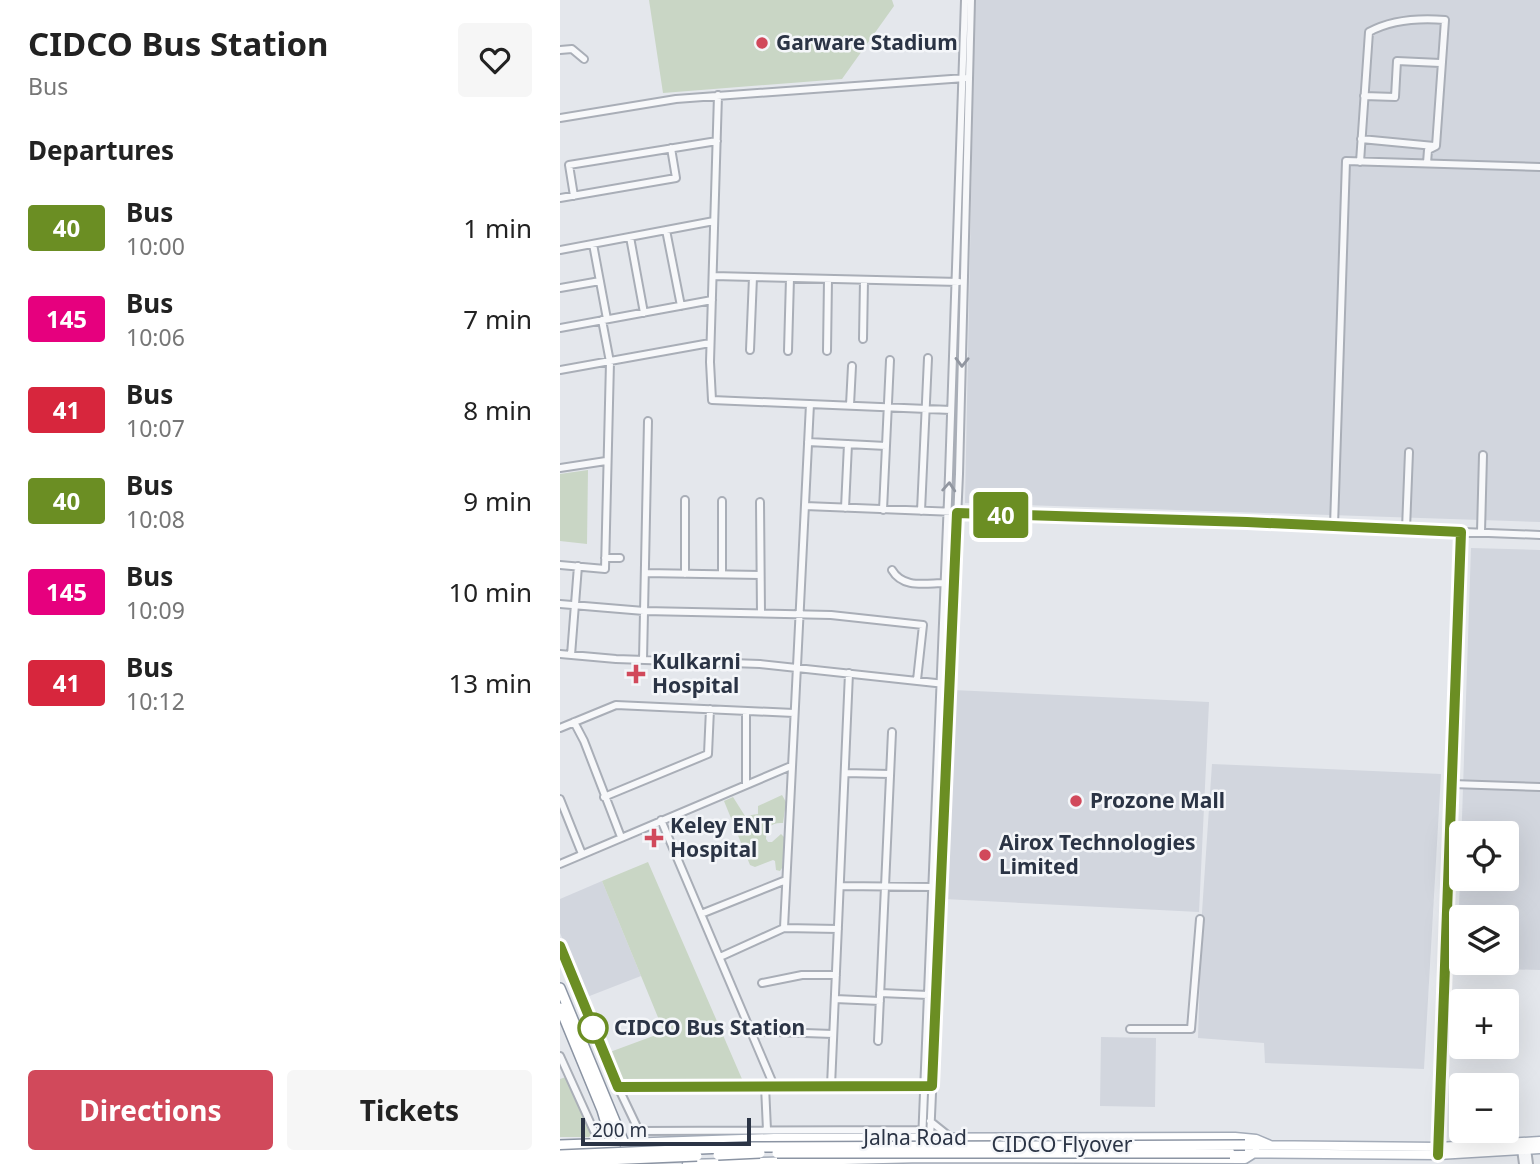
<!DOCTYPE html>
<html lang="en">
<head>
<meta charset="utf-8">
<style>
  :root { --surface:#fff; --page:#f6f6f6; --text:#222; --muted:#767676; --accent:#d1495b }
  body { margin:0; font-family:"Noto Sans",sans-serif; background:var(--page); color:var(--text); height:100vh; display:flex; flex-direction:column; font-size:26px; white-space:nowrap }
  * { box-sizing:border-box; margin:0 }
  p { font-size:23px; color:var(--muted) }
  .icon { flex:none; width:38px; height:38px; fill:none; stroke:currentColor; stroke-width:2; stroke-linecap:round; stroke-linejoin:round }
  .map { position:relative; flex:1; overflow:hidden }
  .side { display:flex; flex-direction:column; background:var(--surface); width:560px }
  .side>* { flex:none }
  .badge { padding:0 14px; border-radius:5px; font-size:24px; line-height:46px }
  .controls { position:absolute; left:889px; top:821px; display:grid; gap:14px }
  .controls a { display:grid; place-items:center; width:70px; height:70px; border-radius:7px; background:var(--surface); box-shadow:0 7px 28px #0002; font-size:35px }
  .scale { position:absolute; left:21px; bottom:18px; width:170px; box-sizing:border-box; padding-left:7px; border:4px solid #2b3445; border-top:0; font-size:19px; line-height:24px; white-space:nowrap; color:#2b3445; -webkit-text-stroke:5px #f4f6f9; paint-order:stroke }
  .map>.badge { position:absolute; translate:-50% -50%; box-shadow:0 0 0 4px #fff }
  h2 { padding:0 28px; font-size:26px; line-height:63px }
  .round { display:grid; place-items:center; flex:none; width:74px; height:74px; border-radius:7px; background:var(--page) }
  .head { display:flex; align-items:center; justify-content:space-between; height:119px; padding:0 28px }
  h1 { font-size:33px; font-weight:700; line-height:52px }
  .primary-button { display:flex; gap:14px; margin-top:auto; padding:14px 28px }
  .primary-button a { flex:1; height:80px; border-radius:7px; background:var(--accent); color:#fff; font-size:28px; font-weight:700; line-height:80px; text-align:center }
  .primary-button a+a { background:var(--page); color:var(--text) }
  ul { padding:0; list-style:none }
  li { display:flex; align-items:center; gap:21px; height:91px; padding:0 28px }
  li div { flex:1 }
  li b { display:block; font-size:26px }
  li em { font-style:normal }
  li .badge { min-width:77px; font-weight:700; text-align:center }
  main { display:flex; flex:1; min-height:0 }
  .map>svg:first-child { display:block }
  .built { fill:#d2d6de; fill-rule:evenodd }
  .green { fill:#c9d6c5 }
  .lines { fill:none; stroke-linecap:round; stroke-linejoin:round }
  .minor-casing { stroke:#a9aeb7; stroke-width:10 }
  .major-casing { stroke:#a3abb8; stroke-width:11 }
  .highway-casing { stroke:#8b94a3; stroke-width:12 }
  .minor { stroke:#f7f8fa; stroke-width:6 }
  .major { stroke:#fff; stroke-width:8 }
  .highway { stroke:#fff; stroke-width:9 }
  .highway-bridge-casing { stroke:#8b94a3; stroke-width:12; stroke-linecap:butt }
  .highway-bridge { stroke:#fff; stroke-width:9 }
  .oneway { stroke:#9196a0 }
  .line-casing { stroke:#fff; stroke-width:16 }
  .line { stroke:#6b8e23; stroke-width:10 }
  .poi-dot { fill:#d1495b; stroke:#f4f6f9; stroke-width:2.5 }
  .stop-dot { fill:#fff; stroke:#6b8e23; stroke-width:3.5 }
  .labels { text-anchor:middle; stroke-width:5; stroke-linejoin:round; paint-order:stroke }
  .poi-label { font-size:21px; font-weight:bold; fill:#2b3445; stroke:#f4f6f9; text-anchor:start }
  .stop-label { font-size:21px; font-weight:bold; fill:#2b3445; stroke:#f4f6f9; text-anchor:start }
  .street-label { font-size:21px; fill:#2b3445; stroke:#f4f6f9 }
</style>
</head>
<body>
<main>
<section class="side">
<div class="head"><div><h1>CIDCO Bus Station</h1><p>Bus</p></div><a class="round"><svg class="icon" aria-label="heart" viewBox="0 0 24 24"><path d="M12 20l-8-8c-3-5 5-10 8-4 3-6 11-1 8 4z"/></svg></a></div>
<h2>Departures</h2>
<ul>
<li><span class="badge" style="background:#6b8e23;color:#fff">40</span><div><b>Bus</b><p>10:00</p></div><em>1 min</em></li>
<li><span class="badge" style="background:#e6007e;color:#fff">145</span><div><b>Bus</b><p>10:06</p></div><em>7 min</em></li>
<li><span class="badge" style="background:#d7263d;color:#fff">41</span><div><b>Bus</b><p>10:07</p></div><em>8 min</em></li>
<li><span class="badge" style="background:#6b8e23;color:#fff">40</span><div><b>Bus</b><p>10:08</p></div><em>9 min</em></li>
<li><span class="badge" style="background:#e6007e;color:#fff">145</span><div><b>Bus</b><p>10:09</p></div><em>10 min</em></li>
<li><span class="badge" style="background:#d7263d;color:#fff">41</span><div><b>Bus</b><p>10:12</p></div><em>13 min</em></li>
</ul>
<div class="primary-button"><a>Directions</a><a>Tickets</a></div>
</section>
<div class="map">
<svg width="980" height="1164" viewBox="0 0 980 1164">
  <rect width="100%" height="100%" fill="#e4e7ec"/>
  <path class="built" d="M415 0H980V522L405 503Z
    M911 548 980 550V970L897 968ZM901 833H947V878H901ZM901 917H947V962H901Z
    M393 690 649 702 639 912 384 899Z
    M652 764 881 774 864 1069 705 1063 704 1043 638 1038 642 912Z
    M42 881 81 976 27 997 0 933V899Z
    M541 1037 596 1038 595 1107 540 1106Z"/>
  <path class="green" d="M89 0H332L334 6 282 79 103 93Z
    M28 470 27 544 0 541V474Z
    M222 795 226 802 223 823C212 822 206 827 206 839L208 842H212L221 834 225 838 222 868 220 871 216 870 215 861 213 860 195 867 190 865 164 801 173 797 185 816 198 814V806Z
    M88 862 182 1079 62 1080 50 1052 104 1032 42 881Z
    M6 1077 33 1133 29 1137H0V1079Z"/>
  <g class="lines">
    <defs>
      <path id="minor" d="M0 50 12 49 24 59
        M158 95 150 362 152 400 391 410
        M804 96 835 97 837 61 880 63
        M0 118 116 99 405 78
        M801 139 874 146
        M800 162 809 32C831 20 860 18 885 20L876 146 868 150 867 163
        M14 196 9 165 157 141
        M0 198 116 178 111 148
        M106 230 121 306
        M70 237 84 313
        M33 244 47 319
        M0 250 154 221
        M153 276 399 282
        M0 288 40 281
        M0 328 152 300
        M303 339 304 280
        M190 350 193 277
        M228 351 230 278
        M267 351 268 279
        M0 370 150 343
        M290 405 292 366
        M248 442 326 446
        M0 468 46 461
        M200 502 201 613
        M245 506 980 535
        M285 508 288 444
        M323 510 330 360
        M361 511 368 358
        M774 526 786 161 980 167
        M846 529 849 452
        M921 532 923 455
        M45 558H60
        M0 565 45 569 50 362 42 320
        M332 570C343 589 366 583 385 583
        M85 573 200 575
        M125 574V500
        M162 574V501
        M0 604 84 611 271 615 363 625 357 680
        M0 654 56 659 200 664 385 684
        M11 655 18 566
        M83 660 88 421
        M14 722 24 741 61 837
        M0 728 56 705 234 713
        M285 773 330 774
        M892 784 980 787
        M186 785V711
        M44 797 148 754 150 709
        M0 799 22 854
        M101 820 214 1086
        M0 864 231 766
        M280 886 373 887
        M141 914 226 880
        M224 928 250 404
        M0 946 58 1087 79 1131
        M160 957 224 928 278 929
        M202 983 242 975H276
        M320 993 368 995
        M275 999 320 1001
        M570 1029H631L640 919
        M191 1031 273 1034
        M318 1041 332 732
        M0 1056 34 1131
        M205 1086 207 1130
        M271 1086 289 673
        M58 1087 367 1085
        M370 1121 390 1137
        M370 1139 399 474 411 0
        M362 1142 389 475 405 0
        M74 1143 79 1131 362 1130
        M967 1148 969 1164
        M878 1149 901 532
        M961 1149 963 1164"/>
      <path id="major" d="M64 1143 214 1138 675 1137 696 1139 710 1145
        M685 1145 879 1147 980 1141
        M670 1153 878 1155 980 1149
        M127 1164 362 1158 685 1159 696 1152"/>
      <path id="highway" d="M0 988 64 1143 79 1164
        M0 1008 42 1110 52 1144 68 1164
        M0 1145 55 1143"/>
    </defs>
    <use href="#minor" class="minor-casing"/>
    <use href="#major" class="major-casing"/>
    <use href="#highway" class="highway-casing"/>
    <use href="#minor" class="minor"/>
    <use href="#major" class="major"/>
    <use href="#highway" class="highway"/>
    <defs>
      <path id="highway-bridge" d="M217 1153H670
        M0 1155 187 1147 685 1145
        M158 1155 200 1153
        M0 1162 137 1156"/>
    </defs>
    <use href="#highway-bridge" class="highway-bridge-casing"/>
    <use href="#highway-bridge" class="highway-bridge"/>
  </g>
  <defs><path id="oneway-chevron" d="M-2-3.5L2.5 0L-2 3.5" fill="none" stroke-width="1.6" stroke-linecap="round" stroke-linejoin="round" transform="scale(1.75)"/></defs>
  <g class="oneway">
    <use href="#oneway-chevron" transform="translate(402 362) rotate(91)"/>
    <use href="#oneway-chevron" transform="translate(389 487) rotate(-86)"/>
  </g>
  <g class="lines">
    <defs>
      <path id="line" d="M0 946 58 1087 372 1086 397 513 687 522 901 532 878 1155"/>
    </defs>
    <use href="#line" class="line-casing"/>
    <use href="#line" class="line"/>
  </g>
  <g class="poi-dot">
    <circle cx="202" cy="43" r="7"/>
    <path d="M72.5 663.5h7v7h7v7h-7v7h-7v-7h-7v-7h7z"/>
    <circle cx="516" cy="801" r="7"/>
    <path d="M90.5 827.5h7v7h7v7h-7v7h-7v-7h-7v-7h7z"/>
    <circle cx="425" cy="855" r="7"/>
  </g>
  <circle class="stop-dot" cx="33" cy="1028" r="14"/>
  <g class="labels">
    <g class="poi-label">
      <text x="216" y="50">Garware Stadium</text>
      <text x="92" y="669">Kulkarni<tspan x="92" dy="24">Hospital</tspan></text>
      <text x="530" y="808">Prozone Mall</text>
      <text x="110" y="833">Keley ENT<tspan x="110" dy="24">Hospital</tspan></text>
      <text x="439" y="850">Airox Technologies<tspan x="439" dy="24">Limited</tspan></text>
    </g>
    <g class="stop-label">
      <text x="54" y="1035">CIDCO Bus Station</text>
    </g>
    <g class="street-label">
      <text x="355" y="1145">Jalna Road</text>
      <text x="502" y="1152">CIDCO Flyover</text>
    </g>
  </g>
</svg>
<div class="controls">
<a><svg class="icon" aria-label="locate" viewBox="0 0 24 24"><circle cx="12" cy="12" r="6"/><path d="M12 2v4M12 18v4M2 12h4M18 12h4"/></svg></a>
<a><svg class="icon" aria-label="layers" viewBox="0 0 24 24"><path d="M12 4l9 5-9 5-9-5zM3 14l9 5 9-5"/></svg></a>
<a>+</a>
<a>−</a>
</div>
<div class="scale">200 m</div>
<b class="badge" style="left:441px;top:515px;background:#6b8e23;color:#fff">40</b>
</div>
</main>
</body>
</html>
